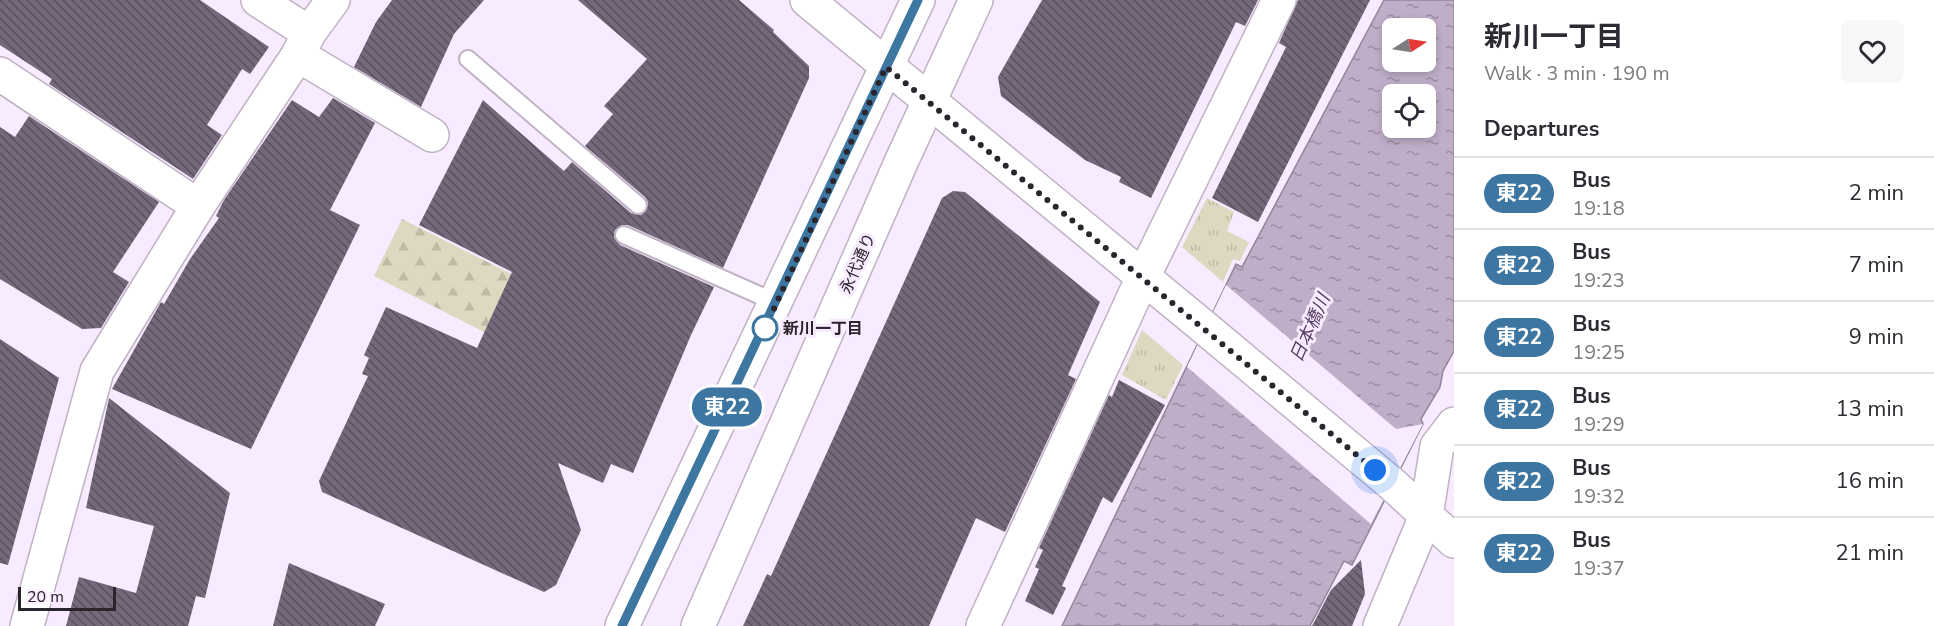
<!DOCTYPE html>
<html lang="en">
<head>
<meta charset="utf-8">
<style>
  :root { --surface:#fff; --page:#f7f7f7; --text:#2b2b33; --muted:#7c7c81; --line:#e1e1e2 }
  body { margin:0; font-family:"Nunito Sans","Noto Sans JP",sans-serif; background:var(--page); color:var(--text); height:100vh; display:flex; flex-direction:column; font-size:22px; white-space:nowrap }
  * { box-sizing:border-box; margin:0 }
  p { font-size:20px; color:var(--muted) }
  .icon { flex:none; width:33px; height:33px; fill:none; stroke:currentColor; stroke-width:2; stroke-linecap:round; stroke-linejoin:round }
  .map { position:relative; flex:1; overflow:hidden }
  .details { display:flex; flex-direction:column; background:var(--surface); width:480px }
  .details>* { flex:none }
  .badge { padding:0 12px; border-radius:20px; font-size:21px; line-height:39px }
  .needle { width:39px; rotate:78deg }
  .fabs { position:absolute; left:1382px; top:18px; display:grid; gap:12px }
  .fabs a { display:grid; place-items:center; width:54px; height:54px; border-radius:9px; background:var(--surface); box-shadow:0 3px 9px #0003; font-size:30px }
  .scale { position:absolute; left:18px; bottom:15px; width:98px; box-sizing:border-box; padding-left:6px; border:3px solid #2a242c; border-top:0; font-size:16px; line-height:21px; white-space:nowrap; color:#2a242c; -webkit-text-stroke:4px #f8eaff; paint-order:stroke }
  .you { position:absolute; width:30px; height:30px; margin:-15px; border:4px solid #fff; border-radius:50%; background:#1a73e8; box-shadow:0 0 0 9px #1a73e833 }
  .map>.badge { position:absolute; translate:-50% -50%; box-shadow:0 0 0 3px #fff }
  h2 { padding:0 30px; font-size:22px; line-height:54px }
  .round { display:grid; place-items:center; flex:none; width:63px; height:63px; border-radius:9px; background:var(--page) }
  .overview { display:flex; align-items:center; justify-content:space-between; height:102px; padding:0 30px }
  h1 { font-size:28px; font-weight:700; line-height:45px }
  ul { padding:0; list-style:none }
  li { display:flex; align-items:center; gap:18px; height:72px; padding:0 30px; border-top:2px solid var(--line) }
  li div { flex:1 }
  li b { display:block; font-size:22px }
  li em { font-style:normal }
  li .badge { min-width:66px; font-weight:700; text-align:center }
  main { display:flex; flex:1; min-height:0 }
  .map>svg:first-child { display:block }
  .grass { fill:url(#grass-tufts) }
  .forest { fill:url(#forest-firs) }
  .water { fill:url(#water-ripples); stroke:#93859a; stroke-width:1.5; fill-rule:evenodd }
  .pier { fill:#f8eaff }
  .building { fill:url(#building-back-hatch) }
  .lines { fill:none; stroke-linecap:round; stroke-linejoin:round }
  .service-casing { stroke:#bfb2c5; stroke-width:20 }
  .minor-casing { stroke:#bfb2c5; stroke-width:36 }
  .tertiary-casing { stroke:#bfb2c5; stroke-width:36 }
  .primary-casing { stroke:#bfb2c5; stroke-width:36 }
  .service { stroke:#fff; stroke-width:16 }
  .minor { stroke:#fff; stroke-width:33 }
  .tertiary { stroke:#fff; stroke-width:33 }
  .primary { stroke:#fff; stroke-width:33 }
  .line-casing { stroke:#fff; stroke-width:14 }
  .line { stroke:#3d76a1; stroke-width:9 }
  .walk { stroke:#2a242c; stroke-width:6; stroke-dasharray:0 10.8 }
  .stop-dot { fill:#fff; stroke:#3d76a1; stroke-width:3 }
  .labels { text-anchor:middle; stroke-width:6; stroke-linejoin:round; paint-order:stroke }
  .street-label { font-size:16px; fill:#2a242c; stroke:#f8eaff }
  .stop-label { font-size:16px; font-weight:bold; fill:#2a242c; stroke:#f8eaff; text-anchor:start }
  .water-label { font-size:18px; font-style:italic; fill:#563b62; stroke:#f8eaff }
</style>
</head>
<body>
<main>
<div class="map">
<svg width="1454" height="626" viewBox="0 0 1454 626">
  <defs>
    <pattern id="grass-tufts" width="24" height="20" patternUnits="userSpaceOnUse" patternTransform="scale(1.5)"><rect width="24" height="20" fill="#dcd9c0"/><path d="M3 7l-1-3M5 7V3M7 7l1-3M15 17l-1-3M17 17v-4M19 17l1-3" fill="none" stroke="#bdbaa5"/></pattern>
    <pattern id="forest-firs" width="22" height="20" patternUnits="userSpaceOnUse" patternTransform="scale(1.5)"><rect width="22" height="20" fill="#dcd9c0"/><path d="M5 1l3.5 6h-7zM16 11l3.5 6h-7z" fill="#bdbaa5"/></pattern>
    <pattern id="water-ripples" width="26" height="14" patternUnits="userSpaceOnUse" patternTransform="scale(1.5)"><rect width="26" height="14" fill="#c0aec9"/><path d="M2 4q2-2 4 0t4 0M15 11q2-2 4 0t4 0" fill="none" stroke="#9c8da3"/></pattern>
    <pattern id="building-back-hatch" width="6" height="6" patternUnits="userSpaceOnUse" patternTransform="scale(1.5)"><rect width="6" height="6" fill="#74687a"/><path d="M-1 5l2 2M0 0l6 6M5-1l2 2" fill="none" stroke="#5a515f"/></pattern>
  </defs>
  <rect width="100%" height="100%" fill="#f8eaff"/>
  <path class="grass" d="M1207 198 1234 212 1227 231 1249 242 1240 261 1233 259 1223 282 1182 247Z
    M1142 330 1183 365 1166 400 1122 375Z"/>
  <path class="forest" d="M402 219 561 299 531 356 374 276Z"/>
  <path class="water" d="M1384 0H1454V351L1443 371 1440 387 1421 419 1423 424 1352 565 1344 561 1310 626H1062L1236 264 1242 267ZM1392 28H1425V62H1392ZM1392 94H1425V128H1392Z"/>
  <path class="pier" d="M1226 285 1396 429 1423 424 1371 524 1187 367Z"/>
  <path class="building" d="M0 0H200L269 47 250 74 242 69 207 125 222 135 193 179 49 84 52 79 0 45Z
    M392 0H484L454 34 421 107 354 67 376 22Z
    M578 0H739L774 30 773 32 809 66V78L723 268 628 225H622L615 230 614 237 620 245 714 287 691 335 633 473 611 464 603 483 558 463 581 530 556 585 544 592 322 492 319 481 368 376 362 374 369 358 364 355 386 307 477 348 512 272 419 225 483 100 564 171 572 162 631 213 641 215 646 211 648 202 645 197 585 146 613 114 604 106 647 59Z
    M1042 0H1258L1245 26 1236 22 1151 198 1119 182 1121 177 1085 160 1001 96 998 77Z
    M1298 0H1370L1258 222 1212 198 1286 47 1279 43Z
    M333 98 375 123 330 210 360 225 251 449 112 389 161 302 164 304 190 259 219 218 216 216 224 200 292 100 319 117Z
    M29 116 159 202 113 272 129 282 101 328 82 329 0 279V127L15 137Z
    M953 191 965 192 1100 302 1068 375 1076 379 1005 532 976 518 929 626H743L767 574 771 576 942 198Z
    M0 339 59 378 8 565 0 563Z
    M1119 380 1165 405 1112 503 1103 497 1062 586 1066 588 1053 615 1025 601 1039 569 1035 567 1043 550 1039 548 1109 395 1112 397Z
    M109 398 230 493 205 598 196 596 188 626H66L79 577 136 593 154 526 86 508Z
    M1361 560 1365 594 1352 626H1312L1331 590Z
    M289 563 385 604 375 626H273Z"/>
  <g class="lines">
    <defs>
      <path id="service" d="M468 59 638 205
        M624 235 777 303"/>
      <path id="minor" d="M258 0 309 33
        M298 55 432 135
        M0 74 198 206
        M27 626 97 371 198 206 298 55 309 33 333 0
        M983 626 1143 277 1279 0
        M1380 626 1426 516"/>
      <path id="tertiary" d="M807 0 1205 328 1392 484 1454 541
        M1426 516 1437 446 1454 424"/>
      <path id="primary" d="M622 626 918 0
        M698 626 902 160 976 0"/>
    </defs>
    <use href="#service" class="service-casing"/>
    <use href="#minor" class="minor-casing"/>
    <use href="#tertiary" class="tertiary-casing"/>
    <use href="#primary" class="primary-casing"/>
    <use href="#service" class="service"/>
    <use href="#minor" class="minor"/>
    <use href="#tertiary" class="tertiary"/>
    <use href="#primary" class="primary"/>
  </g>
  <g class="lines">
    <defs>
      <path id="line" d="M622 626 918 0"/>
    </defs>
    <use href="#line" class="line-casing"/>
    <use href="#line" class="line"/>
    <path class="walk" d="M765 328 886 67 1375 470"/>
  </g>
  <circle class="stop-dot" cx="765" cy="328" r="12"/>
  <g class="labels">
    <g class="street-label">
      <text transform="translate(857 263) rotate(-66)" y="6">永代通り</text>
    </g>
    <g class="stop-label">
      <text x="783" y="334">新川一丁目</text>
    </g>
    <g class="water-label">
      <text transform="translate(1310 328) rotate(-66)" y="6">日本橋川</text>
    </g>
  </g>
</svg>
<div class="fabs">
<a><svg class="needle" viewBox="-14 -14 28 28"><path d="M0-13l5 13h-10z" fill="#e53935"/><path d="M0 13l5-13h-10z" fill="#7c7c81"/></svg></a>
<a><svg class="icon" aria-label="locate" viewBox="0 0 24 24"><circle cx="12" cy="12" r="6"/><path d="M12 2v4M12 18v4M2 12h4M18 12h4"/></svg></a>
</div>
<div class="scale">20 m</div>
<div class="you" style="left:1375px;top:470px"></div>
<b class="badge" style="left:727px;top:407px;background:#3d76a1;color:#fff">東22</b>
</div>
<section class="details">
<div class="overview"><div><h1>新川一丁目</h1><p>Walk · 3 min · 190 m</p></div><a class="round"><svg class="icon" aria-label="heart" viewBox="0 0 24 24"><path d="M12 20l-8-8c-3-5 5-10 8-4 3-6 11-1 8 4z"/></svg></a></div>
<h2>Departures</h2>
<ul>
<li><span class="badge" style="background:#3d76a1;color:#fff">東22</span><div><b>Bus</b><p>19:18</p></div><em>2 min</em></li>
<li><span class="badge" style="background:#3d76a1;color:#fff">東22</span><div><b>Bus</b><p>19:23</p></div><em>7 min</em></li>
<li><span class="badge" style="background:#3d76a1;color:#fff">東22</span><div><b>Bus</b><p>19:25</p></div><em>9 min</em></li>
<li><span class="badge" style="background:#3d76a1;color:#fff">東22</span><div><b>Bus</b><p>19:29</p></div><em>13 min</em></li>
<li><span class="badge" style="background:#3d76a1;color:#fff">東22</span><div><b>Bus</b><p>19:32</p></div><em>16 min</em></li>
<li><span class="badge" style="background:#3d76a1;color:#fff">東22</span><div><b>Bus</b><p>19:37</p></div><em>21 min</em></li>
</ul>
</section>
</main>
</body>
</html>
